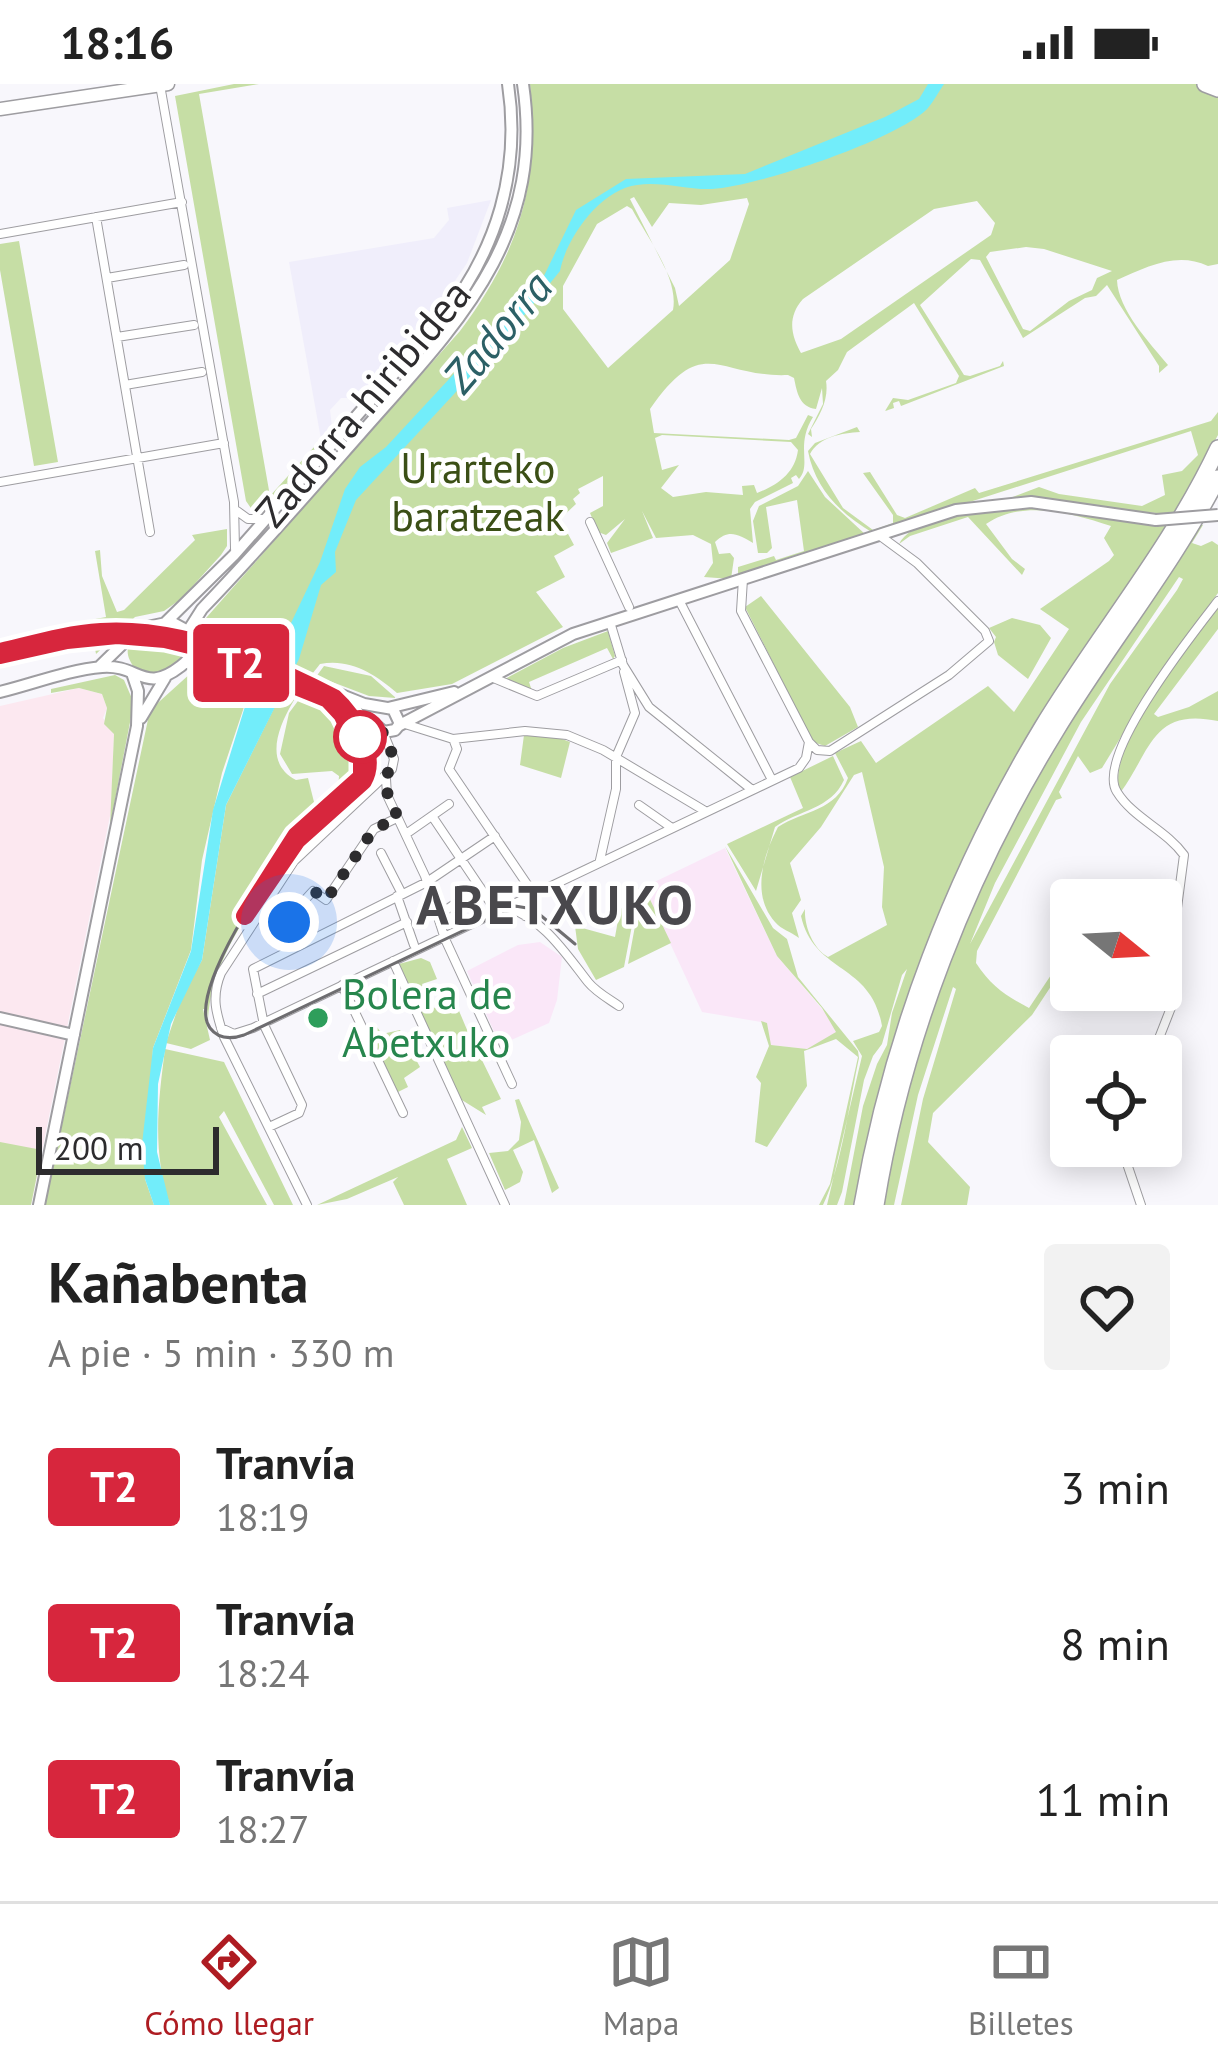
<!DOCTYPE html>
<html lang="es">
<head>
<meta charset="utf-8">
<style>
  :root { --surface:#fff; --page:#f2f2f2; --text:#222; --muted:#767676; --line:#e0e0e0; --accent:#ae1c22 }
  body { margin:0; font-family:"PT Sans",sans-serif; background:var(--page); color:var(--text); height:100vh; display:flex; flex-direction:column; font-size:45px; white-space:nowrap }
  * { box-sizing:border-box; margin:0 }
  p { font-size:39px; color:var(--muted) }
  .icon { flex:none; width:66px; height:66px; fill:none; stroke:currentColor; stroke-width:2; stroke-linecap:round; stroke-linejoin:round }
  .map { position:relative; height:1121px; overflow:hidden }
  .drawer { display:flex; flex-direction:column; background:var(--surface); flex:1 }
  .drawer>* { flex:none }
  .badge { padding:0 24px; border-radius:9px; font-size:42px; line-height:78px }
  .needle { width:78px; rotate:108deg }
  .tools { position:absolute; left:1050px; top:795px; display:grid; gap:24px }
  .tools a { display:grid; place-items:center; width:132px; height:132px; border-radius:12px; background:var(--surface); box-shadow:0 6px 30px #0003; font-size:60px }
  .scale { position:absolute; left:36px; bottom:30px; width:183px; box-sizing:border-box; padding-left:12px; border:6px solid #2d2c2e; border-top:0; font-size:33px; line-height:42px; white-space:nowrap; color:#2d2c2e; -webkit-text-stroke:9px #fff; paint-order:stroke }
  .you { position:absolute; width:60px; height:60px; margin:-30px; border:9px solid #fff; border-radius:50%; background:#1a73e8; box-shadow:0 0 0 18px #1a73e833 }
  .map>.badge { position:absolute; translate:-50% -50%; box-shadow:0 0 0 6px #fff }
  .round { display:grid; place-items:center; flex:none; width:126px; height:126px; border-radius:12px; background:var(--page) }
  .overview { display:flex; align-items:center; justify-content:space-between; height:204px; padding:0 48px }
  h1 { font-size:57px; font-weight:700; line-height:90px }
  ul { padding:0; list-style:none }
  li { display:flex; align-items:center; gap:36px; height:156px; padding:0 48px }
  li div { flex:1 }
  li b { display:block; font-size:45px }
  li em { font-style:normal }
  li .badge { min-width:132px; font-weight:700; text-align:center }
  .status { display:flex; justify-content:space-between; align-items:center; height:84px; padding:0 60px; background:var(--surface); direction:ltr }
  .status svg { height:33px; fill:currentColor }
  .dock { display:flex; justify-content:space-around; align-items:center; height:168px; border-top:3px solid var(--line); background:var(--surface); font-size:33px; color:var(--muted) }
  .dock a { display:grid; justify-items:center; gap:6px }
  .dock .active { color:var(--accent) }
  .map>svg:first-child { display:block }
  .built { fill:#f0eefb }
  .industrial { fill:#fce8f0 }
  .education { fill:#fae7f8 }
  .green { fill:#c6dea5; fill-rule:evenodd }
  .water { fill:#72edfa }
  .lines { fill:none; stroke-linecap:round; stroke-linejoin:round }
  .street-casing { stroke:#9e9da1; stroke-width:10 }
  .secondary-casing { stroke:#9e9da1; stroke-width:14 }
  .primary-casing { stroke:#9e9da1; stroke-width:15 }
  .highway-casing { stroke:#9e9da1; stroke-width:18 }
  .street { stroke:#fff; stroke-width:8 }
  .secondary { stroke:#fff; stroke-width:10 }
  .primary { stroke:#fff; stroke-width:12 }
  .highway { stroke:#fff; stroke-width:15 }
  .tram { stroke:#6e6d70; stroke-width:3 }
  .secondary-bridge-casing { stroke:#9e9da1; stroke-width:14; stroke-linecap:butt }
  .secondary-bridge { stroke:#fff; stroke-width:10 }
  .line-casing { stroke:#fff; stroke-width:27 }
  .line { stroke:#d7263d; stroke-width:18 }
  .walk { stroke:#2d2c2e; stroke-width:12; stroke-dasharray:0 21.6 }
  .stop-dot { fill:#fff; stroke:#d7263d; stroke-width:6 }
  .leisure-dot { fill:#2e9e5b; stroke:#fff; stroke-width:4.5 }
  .labels { text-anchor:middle; stroke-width:9; stroke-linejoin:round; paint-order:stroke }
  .street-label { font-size:42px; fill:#2d2c2e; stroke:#fff }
  .park-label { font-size:42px; fill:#3b4f16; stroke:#fff }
  .leisure-label { font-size:42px; fill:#27864d; stroke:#fff; text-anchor:start }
  .water-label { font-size:45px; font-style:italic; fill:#2c6066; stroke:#fff }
  .district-label { font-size:54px; font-weight:bold; letter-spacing:3px; fill:#49484c; stroke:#fff }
</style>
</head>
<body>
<div class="status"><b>18:16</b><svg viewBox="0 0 49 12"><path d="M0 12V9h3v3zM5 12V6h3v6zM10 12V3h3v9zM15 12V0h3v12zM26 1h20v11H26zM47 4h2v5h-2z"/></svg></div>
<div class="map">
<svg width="1218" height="1121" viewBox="0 0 1218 1121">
  <rect width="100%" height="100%" fill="#f8f7fc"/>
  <path class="built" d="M491 116 467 179 446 210 356 314H341L330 326 332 343 321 355 289 178 434 154 449 136 447 124Z"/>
  <path class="industrial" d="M79 604 102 610 107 624 103 634 114 650 111 727 31 1121H0V622Z"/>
  <path class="education" d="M725 764 777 872 833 938 837 948 818 962 807 965 770 961 767 939 702 928 644 803Z
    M540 858 562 873 557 916 549 939 500 961 467 887 518 861Z"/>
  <path class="green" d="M234 0H259L199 10 270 412 332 343 333 346 263 427 255 430 246 417 175 12Z
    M530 0H1197L1218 9V180L1208 182C1177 167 1146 183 1117 196 1118 226 1150 259 1168 281L1159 289V282L1107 201 1096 212 1085 214 1023 254 980 176 971 175 920 221 964 291 970 292 1000 282 1003 277 1004 282 901 322 899 317 893 319 894 324 885 327 893 314 908 316 956 299 959 292 914 219 847 268 838 286 826 297C829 315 820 331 811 345L812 353 808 350 823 320 822 304 816 325C799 323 797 308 794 294L788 291C718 294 704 247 650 325L654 349 789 356 796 354 808 331 813 333C795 362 812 380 799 395L796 391 791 394 793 399 755 418 750 425 753 459C737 450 729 445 715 458L719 470 730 469 734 474 731 495 704 493 713 479 711 460 693 451 656 454 642 427 653 454 611 469 607 459 625 435 606 451 598 448 590 429 603 422V392L578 405 580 409 573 415 576 420 560 435 574 461 554 472 565 493 536 508 563 543 452 600 397 609C375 590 350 574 320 580 299 606 249 672 296 696L308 694 316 726 357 694 362 678 372 675 378 690C310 744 212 847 208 936L207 925H203L210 956 191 965 166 959 182 912 202 876 226 721 282 608 268 572 248 611 222 689 202 776 191 866 153 964 145 1095 154 1121H45L150 626 202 579 235 588 245 563 212 549 206 534 460 247C520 167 540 99 530 0ZM634 113 652 143 669 119 701 121 747 114 749 120 730 176 679 222 675 204 630 115ZM977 117 995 139 991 151 841 255 801 269C792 253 786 234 803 215L934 125ZM627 122 632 125C647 153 679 194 673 226L608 284 563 225V202L597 140ZM1026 163 1044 165 1112 187 1097 194 1092 206 1069 217 1030 247 1023 245 986 173 990 168ZM662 351 791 358 798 366C795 389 778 401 757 409L754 401 742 402 743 411 706 408 673 413 661 404 679 381 662 386 655 354Z
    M19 157 58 378 34 382 0 186V160Z
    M1218 328V351L1175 430C1121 429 1065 412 1010 414L1039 403 1059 410 1142 422 1165 411 1162 391 1182 387 1198 371 1191 347 873 449C841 430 815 405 808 367L815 359 857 343 860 348C842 349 819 353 810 370L843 424 873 446 893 439V431L863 389 870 388 897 431 905 434 975 404 979 409 1211 337Z
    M808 387 825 413 866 451 738 493V483L774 472 776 476 804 467 797 416 766 423 772 464 767 469H758L753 437 759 422 798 402Z
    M1012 421 1169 442 1027 659 857 1121H844L863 1022 877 980 887 961 892 929 907 885 902 891 882 960 873 972 864 996 842 1108 837 1121H827L862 972 853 957 879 948 882 942C871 878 814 890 801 832L805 825C804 842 813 865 828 873L887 841 882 823 884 783 862 688 854 691 821 743 790 779 801 816 792 829 799 854C790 847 782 846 775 838 751 811 763 772 778 743 805 726 836 727 848 694L835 669 861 657 876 679 988 602 1014 628 1069 545 1040 525 1109 477 1114 471 1104 454 1111 442C1072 429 1022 415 986 440L1012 475 1025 485 1022 491 968 433 910 452 899 460C911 434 984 425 1012 421Z
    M1199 441H1203L1192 459 1201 462 1212 457 1218 461V509L1163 584 1102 684 1090 689 1078 672 1059 708 1062 714 1056 716 977 867 976 879C991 902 1006 912 1029 924L1071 861V872L1032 931 933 1029 928 1058 970 1103 967 1121H901L923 1015 956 905 953 903 918 1011 894 1121H882C907 989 950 862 1009 741 1060 635 1134 538 1199 441ZM1179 493 1183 495 1177 506 1110 600 970 860 995 799 1081 638Z
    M227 445V462L221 471 181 515 164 527 135 533 96 570 90 536 106 533 95 467 100 466 102 492 117 528 124 526 195 456 192 451Z
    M761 512 850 623 858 643 825 662 813 658 745 523Z
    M1218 523V545L1154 630 1158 633 1189 623 1218 607V637C1151 623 1151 668 1120 709 1104 662 1189 561 1218 523Z
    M1012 534 1040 541 1051 554 1028 595 998 571 994 558 996 553 989 544Z
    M169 542 187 554 184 573 158 591 137 587C111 556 145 548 169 542Z
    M608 547 615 572 613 575 607 564 529 598 532 607 503 596 563 564Z
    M324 582 371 592 396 614 369 612 319 593 307 618 341 632 365 675 360 676 356 692 338 706 339 692 332 687 292 690 280 670 289 629Z
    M115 591 124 596 133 617 132 628 110 742 114 650 104 640 107 624 102 610 79 604 51 609V605Z
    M524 651 554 652 570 658 561 694 520 681Z
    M833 672 844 696C831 725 799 726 775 743L756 807 727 760 803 724 790 693Z
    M725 762 773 844 787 855 798 893 858 967 859 974C850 1015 841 1085 823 1121H819L830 1100 858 973 836 955 804 967 807 1002 767 1063 755 1058 761 999 756 993 769 962 761 937 767 939 771 961 807 965 836 948 822 924 777 872Z
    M644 803 671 859 628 880 642 804Z
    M635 804 639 805 624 883 596 896 578 865 575 842 615 853 620 825 629 821Z
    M421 874 430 878 437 895 422 900 434 924 454 915 473 960 455 970 460 978 479 970 501 1015 482 1023 486 1031 457 1013 399 880Z
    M377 943 382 950 400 946 420 983 404 994 408 1003 396 1009 364 948Z
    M165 965 224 978 293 1121H274L224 1027 219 1033 267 1121H170C152 1067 158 1020 165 965Z
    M519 1015 559 1104 552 1109 534 1056 513 1066 523 1088 520 1098 505 1106 489 1069 508 1067 519 1056 521 1038 515 1016Z
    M462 1043 472 1064 447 1075 467 1121H404L393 1098 398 1093 347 1115 317 1121 456 1056Z
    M0 1058 42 1066 31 1121H0Z"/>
  <path class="water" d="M928 0H944C939 7 934 17 928 24 899 55 756 103 712 105 687 106 661 97 637 101 601 105 566 154 560 187L504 256 356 416 335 468 336 488 321 501 299 575 226 721 202 876 171 940 158 1000 157 1068 170 1121H154L145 1095 142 1060 153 964 191 867 213 726 251 603 272 564 291 539 320 478 345 405 360 383 386 363 463 280 484 267 534 199 541 198 576 126 626 95 745 90 885 33 919 15Z"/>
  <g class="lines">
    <defs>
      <path id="street" d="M160 1 234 418 235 465
        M96 133 150 448
        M0 150 182 118
        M107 194 184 181
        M117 253 194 241
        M125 301 202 288
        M0 398 224 359
        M237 427 248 435H266
        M590 438 629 523
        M679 516 772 696
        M610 538 623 581 649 623 751 705
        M491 593 537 612 622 576
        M405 640 453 655 525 647 567 651 603 666 705 727
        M454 657 457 665 449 685 533 809 523 819 525 832
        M810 659 817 666 830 667 949 591 989 557 985 547 917 479 879 451
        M386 695 387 711 425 792 445 855 512 1000
        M639 721 672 744
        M432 732 496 827
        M406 750 449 720
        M381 769 402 810
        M600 776 616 705V673L635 629 624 588
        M397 812 414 861
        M504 823C542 832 566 870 588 898 596 908 609 915 619 922
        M437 832 480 803
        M287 842 292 830 313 807 326 816 374 745 397 734
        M393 877 505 1121
        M342 901 403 1029
        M257 910 407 838
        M221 944 234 950 253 944 799 684 806 674 809 658 741 527 743 495
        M1152 972 1174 916 1171 869 1184 771C1166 746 1133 734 1117 708 1094 673 1194 548 1218 517
        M269 1043 299 1029 302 1021 264 941 253 885 427 798 495 752
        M1121 1062 1141 1121
        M307 1121 224 953C216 929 211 913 221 889L294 777 392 685 394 675 383 648"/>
      <path id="secondary" d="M166 538 234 471 443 234C497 166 521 86 508 0
        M188 547 202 525C257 468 309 408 361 349 455 242 546 155 523 0
        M99 583 138 545 171 538 206 557 364 620 393 625 400 640 395 646 384 648 368 635 211 572 186 579
        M0 608C33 600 68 586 102 583 139 580 144 611 181 582 193 573 195 564 190 549
        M388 624 454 608
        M141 634 165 594
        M398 642 573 550 956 426 1031 418 1156 436
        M0 934 74 951
        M39 1121 137 642 138 607 132 589"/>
      <path id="primary" d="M0 25 168 0"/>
      <path id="highway" d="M1205 0 1218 5
        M862 1121C891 953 954 789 1042 643 1099 549 1171 464 1218 364
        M876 1121C903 954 968 790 1056 647 1108 561 1172 483 1218 394"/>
    </defs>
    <use href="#street" class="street-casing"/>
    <use href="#secondary" class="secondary-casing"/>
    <use href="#primary" class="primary-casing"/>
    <use href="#highway" class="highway-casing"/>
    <use href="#street" class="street"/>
    <use href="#secondary" class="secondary"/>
    <use href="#primary" class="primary"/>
    <use href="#highway" class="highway"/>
    <path class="tram" d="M0 568 66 553 113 548 159 551 203 561 338 617 349 630 368 670V689C351 715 319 730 299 753 274 781 185 910 210 944 219 956 232 955 244 951L515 822 533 825 575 860"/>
    <defs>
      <path id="secondary-bridge" d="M1156 436 1218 431"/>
    </defs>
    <use href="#secondary-bridge" class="secondary-bridge-casing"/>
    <use href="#secondary-bridge" class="secondary-bridge"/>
  </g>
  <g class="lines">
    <defs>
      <path id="line" d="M0 568C34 560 67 550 101 548 178 543 267 579 334 614 354 632 378 672 363 697L297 756 245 832 296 752 362 693V672L342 630 328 615 202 564 165 555 117 551 67 556 0 571"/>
    </defs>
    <use href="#line" class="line-casing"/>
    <use href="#line" class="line"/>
    <path class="walk" d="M289 838 292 830 314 807 326 816 374 745 398 734 384 701C394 671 398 658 368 635L360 653"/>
  </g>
  <circle class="stop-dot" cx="360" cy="653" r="24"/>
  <circle class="leisure-dot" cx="318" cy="934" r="12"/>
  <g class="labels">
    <g class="street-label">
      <text transform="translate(363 319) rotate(-50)" y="15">Zadorra hiribidea</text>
    </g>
    <g class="park-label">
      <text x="478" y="399">Urarteko<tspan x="478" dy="48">baratzeak</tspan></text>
    </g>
    <g class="leisure-label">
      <text x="342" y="925">Bolera de<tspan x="342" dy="48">Abetxuko</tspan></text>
    </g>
    <g class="water-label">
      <text transform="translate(497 248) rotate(-50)" y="16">Zadorra</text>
    </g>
    <g class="district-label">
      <text x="556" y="840">ABETXUKO</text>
    </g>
  </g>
</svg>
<div class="tools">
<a><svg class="needle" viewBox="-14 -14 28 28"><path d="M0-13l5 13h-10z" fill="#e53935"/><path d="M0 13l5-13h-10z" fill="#767676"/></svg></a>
<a><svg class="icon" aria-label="locate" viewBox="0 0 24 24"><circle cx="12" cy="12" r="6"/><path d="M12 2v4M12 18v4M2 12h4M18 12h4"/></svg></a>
</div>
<div class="scale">200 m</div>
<div class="you" style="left:289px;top:838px"></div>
<b class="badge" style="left:241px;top:579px;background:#d7263d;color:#fff">T2</b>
</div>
<section class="drawer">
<div class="overview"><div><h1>Kañabenta</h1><p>A pie · 5 min · 330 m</p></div><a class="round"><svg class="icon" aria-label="heart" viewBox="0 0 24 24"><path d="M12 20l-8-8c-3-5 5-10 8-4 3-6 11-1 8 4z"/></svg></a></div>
<ul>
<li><span class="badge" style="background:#d7263d;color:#fff">T2</span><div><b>Tranvía</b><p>18:19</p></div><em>3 min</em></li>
<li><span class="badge" style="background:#d7263d;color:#fff">T2</span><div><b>Tranvía</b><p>18:24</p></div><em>8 min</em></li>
<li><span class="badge" style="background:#d7263d;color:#fff">T2</span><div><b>Tranvía</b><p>18:27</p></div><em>11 min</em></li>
</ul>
</section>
<nav class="dock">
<a class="active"><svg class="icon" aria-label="directions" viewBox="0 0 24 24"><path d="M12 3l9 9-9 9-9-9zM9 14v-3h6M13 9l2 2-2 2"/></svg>Cómo llegar</a>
<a><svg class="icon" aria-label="map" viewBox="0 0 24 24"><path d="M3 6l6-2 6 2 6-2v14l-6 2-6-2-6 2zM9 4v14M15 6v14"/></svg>Mapa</a>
<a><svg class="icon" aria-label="tickets" viewBox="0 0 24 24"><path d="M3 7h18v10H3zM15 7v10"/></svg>Billetes</a>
</nav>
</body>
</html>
